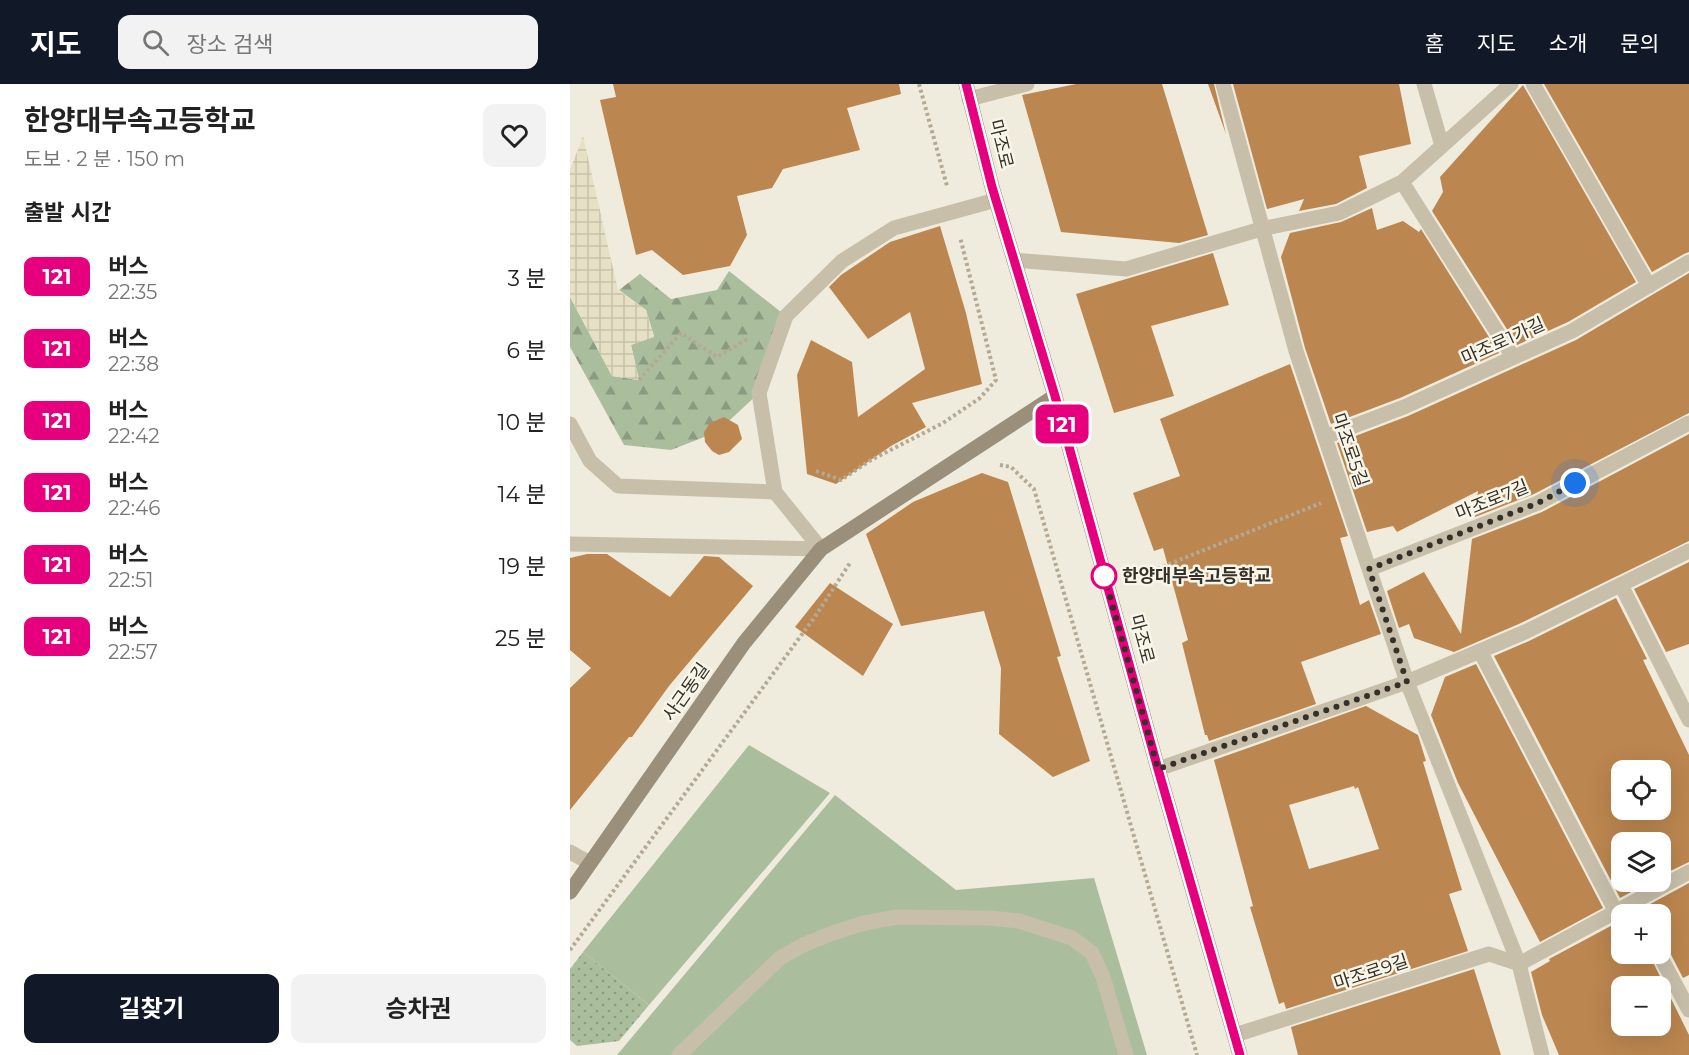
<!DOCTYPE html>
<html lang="ko">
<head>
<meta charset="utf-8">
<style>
  :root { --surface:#fff; --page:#f2f2f2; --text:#222; --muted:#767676; --accent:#111827 }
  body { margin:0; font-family:Montserrat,"Noto Sans KR",sans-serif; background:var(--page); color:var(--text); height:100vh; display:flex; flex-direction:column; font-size:22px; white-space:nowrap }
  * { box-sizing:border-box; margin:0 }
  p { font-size:20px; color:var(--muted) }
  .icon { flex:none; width:33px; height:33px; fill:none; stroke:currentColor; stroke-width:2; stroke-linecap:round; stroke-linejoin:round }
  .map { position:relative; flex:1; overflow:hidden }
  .details { display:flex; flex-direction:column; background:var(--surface); width:570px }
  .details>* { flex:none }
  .badge { padding:0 12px; border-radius:9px; font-size:21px; line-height:39px }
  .buttons { position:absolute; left:1041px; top:676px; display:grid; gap:12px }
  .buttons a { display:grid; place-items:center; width:60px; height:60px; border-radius:12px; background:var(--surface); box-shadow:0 6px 24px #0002; font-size:30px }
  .you { position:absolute; width:30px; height:30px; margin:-15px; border:4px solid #fff; border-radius:50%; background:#1a73e8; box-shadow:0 0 0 9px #1a73e833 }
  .map>.badge { position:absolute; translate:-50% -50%; box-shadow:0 0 0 3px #fff }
  h2 { padding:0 24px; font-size:22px; line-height:54px }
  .round { display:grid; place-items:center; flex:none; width:63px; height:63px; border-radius:12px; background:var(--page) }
  .summary { display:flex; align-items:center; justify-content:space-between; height:102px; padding:0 24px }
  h1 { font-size:28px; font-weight:700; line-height:45px }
  .cta { display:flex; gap:12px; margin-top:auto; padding:12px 24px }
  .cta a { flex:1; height:69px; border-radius:12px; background:var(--accent); color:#fff; font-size:24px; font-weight:700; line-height:69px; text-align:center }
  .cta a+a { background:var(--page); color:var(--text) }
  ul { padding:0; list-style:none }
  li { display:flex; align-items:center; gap:18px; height:72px; padding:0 24px }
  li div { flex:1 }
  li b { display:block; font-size:22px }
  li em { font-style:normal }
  li .badge { min-width:66px; font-weight:700; text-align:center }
  header { display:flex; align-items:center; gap:36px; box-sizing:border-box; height:84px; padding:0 30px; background:var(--accent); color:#fff }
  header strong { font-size:28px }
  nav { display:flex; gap:33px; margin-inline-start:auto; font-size:21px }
  .search { width:420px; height:54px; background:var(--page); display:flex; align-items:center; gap:15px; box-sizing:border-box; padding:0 21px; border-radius:12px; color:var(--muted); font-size:22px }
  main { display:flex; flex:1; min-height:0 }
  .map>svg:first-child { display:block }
  .green { fill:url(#green-dots) }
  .forest { fill:url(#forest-firs) }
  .pitch { fill:#aabe9e }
  .plaza { fill:url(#plaza-grid) }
  .building { fill:#bb864f; fill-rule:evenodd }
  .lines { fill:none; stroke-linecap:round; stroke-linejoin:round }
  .path { stroke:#b3a994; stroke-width:4; stroke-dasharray:3 3; stroke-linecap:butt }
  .lane { stroke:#c7bfaa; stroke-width:15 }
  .street { stroke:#c7bfaa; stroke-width:15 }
  .secondary { stroke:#9a8f7b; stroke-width:15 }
  .line-casing { stroke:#fff; stroke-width:14 }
  .line { stroke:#e6007e; stroke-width:9 }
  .walk { stroke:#353029; stroke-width:6; stroke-dasharray:0 10.8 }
  .stop-dot { fill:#fff; stroke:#e6007e; stroke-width:3 }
  .labels { text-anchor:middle; stroke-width:5; stroke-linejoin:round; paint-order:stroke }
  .street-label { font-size:18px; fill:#353029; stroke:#f8f5e9 }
  .stop-label { font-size:18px; font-weight:bold; fill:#353029; stroke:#f8f5e9; text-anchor:start }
</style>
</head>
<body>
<header>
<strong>지도</strong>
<div class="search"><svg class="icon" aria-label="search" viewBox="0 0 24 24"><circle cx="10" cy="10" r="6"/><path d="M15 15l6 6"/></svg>장소 검색</div>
<nav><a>홈</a><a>지도</a><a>소개</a><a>문의</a></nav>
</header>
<main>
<section class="details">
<div class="summary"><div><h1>한양대부속고등학교</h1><p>도보 · 2 분 · 150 m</p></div><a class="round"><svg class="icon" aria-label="heart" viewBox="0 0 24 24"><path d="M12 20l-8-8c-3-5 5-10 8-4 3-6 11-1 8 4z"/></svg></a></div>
<h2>출발 시간</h2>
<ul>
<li><span class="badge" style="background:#e6007e;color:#fff">121</span><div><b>버스</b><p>22:35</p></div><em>3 분</em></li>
<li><span class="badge" style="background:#e6007e;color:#fff">121</span><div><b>버스</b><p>22:38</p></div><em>6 분</em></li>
<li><span class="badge" style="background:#e6007e;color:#fff">121</span><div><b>버스</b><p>22:42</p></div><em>10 분</em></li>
<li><span class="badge" style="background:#e6007e;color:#fff">121</span><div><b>버스</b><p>22:46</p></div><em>14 분</em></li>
<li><span class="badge" style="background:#e6007e;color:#fff">121</span><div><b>버스</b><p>22:51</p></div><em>19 분</em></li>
<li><span class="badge" style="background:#e6007e;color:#fff">121</span><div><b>버스</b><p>22:57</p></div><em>25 분</em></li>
</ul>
<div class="cta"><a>길찾기</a><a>승차권</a></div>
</section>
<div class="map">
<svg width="1119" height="971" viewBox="0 0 1119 971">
  <defs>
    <pattern id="green-dots" width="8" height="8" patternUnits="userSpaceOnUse" patternTransform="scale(1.5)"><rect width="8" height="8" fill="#aabe9e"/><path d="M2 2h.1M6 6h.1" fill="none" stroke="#8b9b81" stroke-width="1.8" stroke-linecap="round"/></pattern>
    <pattern id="forest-firs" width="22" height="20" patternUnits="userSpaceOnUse" patternTransform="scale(1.5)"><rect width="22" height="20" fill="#aabe9e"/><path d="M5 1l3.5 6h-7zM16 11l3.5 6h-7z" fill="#8b9b81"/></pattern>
    <pattern id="plaza-grid" width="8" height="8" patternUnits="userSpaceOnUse" patternTransform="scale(1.5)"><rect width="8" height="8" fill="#e6e1c5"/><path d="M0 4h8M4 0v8" fill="none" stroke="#c6c1a9"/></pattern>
  </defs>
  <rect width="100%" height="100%" fill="#f0ecdd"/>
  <path class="green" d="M13 868 79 921 49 957 7 962 0 956V885Z"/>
  <path class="forest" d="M159 187 216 232 189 309 147 348 101 366 54 361 0 263V213L42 292 69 296 61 261 84 252 76 226 49 206 70 190 101 215 147 206Z"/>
  <path class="pitch" d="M179 661 260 709 79 921 13 868Z
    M265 711 386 806 524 794 577 971H47Z"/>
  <path class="plaza" d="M13 52 48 206 76 226 84 253 61 261 69 296 42 292 0 213V86Z"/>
  <path class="building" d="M43 0H329L331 10 277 24 290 66 213 85 202 104 167 112 177 151 160 182 113 191 82 166 66 171 30 16 46 13Z
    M506 0H592L638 151 609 159 491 148 452 11Z
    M638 0H644L656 50Z
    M663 0H829L841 60 789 72 797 104 766 120 729 127 734 115 697 125Z
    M974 0H1119V168L1114 170 1082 188Z
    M953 1 1066 198 998 238 947 261 862 127 873 108 870 93Z
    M802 124 807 146 833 137 849 148 851 145 929 269 830 314 761 340 735 264 711 173 720 149 771 138Z
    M370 142 396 229 412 300 342 319 356 343 321 362 266 400 237 390 227 291 241 256 282 278 288 333 355 285 340 228 298 255 259 203 271 191 320 158Z
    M643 169 659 221 581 242 604 312 544 329 506 210Z
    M1119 189V329L964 410 905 433 908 407 827 448 823 442 797 448 767 359 838 332 1006 256Z
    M720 280 778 452 770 454 790 521 799 516 811 550 731 578 746 620 639 657 637 651H635L612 559 618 556 593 464 584 467 563 409 610 392 590 335Z
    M154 333 168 341 172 355 159 368 149 371 142 367 135 358 134 348 140 339Z
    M1119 350V457L951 539 884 568 844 554 839 540 829 544 817 507 854 488 891 550 902 455 972 428Z
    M412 389 438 398 491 572 487 573 520 677 483 693 429 650 431 584 414 527 331 542 296 450 343 418Z
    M17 470H37L100 513 134 472 149 473 183 502 99 602 62 653H59L0 726V604L21 584 0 566V474Z
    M1119 478V560L1096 568 1064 505Z
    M260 499 323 540 293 592 225 543Z
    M1046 514 1077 575 1073 576 1119 671V778L1090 792V759H1052V798H1080L1050 814 924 572 959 557ZM1052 687H1090V726H1052Z
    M906 580 1033 824 970 858 888 699 861 631 875 593Z
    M796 622 848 651 856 677 853 678 892 806 879 810 898 867 716 925 714 918 709 920 680 823 683 822 644 676ZM784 702 785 705 788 703 809 765 739 785 719 721Z
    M1119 799V891L1113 894 1098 865 1090 861V831H1060Z
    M1052 836V870H1079L1119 951V971H989L972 931 961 888 980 877 979 875ZM1052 903H1090V942H1052Z
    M904 885 931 971H728L721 943Z"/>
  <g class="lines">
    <path class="path" d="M349 0 377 102
      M69 296 111 249 147 273 179 254
      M430 381 441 383 464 405 627 971
      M246 387 271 396 301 376 373 339 410 314 426 296 390 153
      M582 487 751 419
      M0 866 244 534 280 479"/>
    <path class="lane" d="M0 340 20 377 48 402 205 408
      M109 971 210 874 233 861 263 849 294 839 327 833 419 834 449 837 502 854 522 869 533 893 556 971"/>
    <path class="street" d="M653 0 726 267 837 598 949 880 972 971
      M854 0 872 62
      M963 0 1079 202
      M399 15 457 0
      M832 98 943 273
      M444 176 556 185 691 145 769 129 832 98 941 0
      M755 353 834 323 1002 247 1119 178
      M0 460 251 465
      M251 465 205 408 189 309 216 232 272 177 324 144 426 116
      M799 485 968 419 1119 339
      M1051 501 1119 636
      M910 567 1046 828
      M588 685 837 598 955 548 1119 467
      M0 768 20 779
      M1089 870 1119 926
      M665 951 919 870 949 880 1119 788"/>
    <path class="secondary" d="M396 0 422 103 485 312 588 685 670 971
      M0 808 174 559 251 465 485 312"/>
  </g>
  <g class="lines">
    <defs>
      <path id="line" d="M396 0 422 103 485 312 588 685 670 971"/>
    </defs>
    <use href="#line" class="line-casing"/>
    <use href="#line" class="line"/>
    <path class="walk" d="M534 492 533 487 588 685 837 598 799 485 968 419 1005 399"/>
  </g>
  <circle class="stop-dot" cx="534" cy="492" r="12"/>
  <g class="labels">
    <g class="street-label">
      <text transform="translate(431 60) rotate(76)" y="6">마조로</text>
      <text transform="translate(933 257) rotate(-24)" y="6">마조로1가길</text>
      <text transform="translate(780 366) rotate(71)" y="6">마조로5길</text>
      <text transform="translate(922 416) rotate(-22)" y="6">마조로7길</text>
      <text transform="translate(572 555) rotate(75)" y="6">마조로</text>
      <text transform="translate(116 608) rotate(-55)" y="6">사근동길</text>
      <text transform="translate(801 888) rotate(-18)" y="6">마조로9길</text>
    </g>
    <g class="stop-label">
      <text x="552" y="498">한양대부속고등학교</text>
    </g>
  </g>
</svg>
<div class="buttons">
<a><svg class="icon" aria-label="locate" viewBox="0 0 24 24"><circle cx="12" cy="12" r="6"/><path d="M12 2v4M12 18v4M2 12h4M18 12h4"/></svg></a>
<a><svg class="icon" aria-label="layers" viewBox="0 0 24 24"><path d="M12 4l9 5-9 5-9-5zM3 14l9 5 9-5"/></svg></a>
<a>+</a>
<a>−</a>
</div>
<div class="you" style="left:1005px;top:399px"></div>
<b class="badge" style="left:492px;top:340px;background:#e6007e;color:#fff">121</b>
</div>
</main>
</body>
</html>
